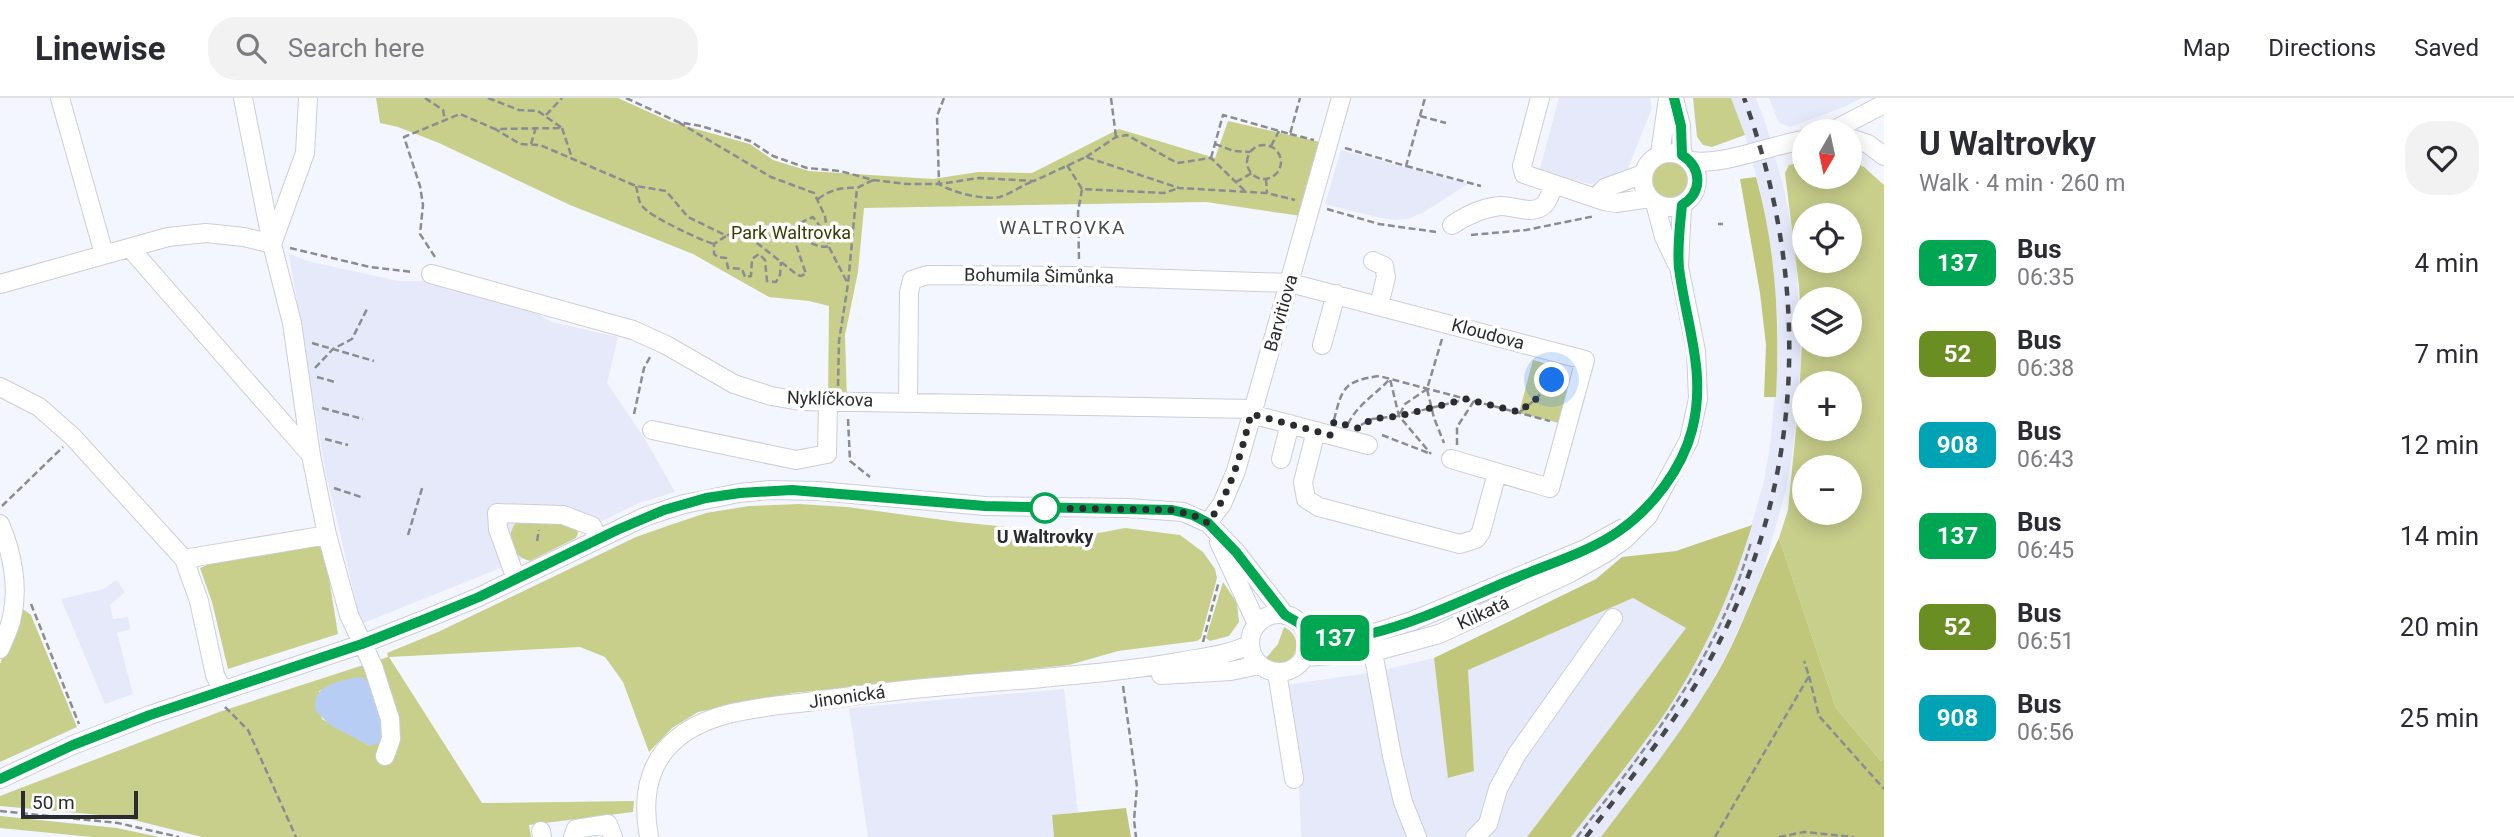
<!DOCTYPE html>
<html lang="en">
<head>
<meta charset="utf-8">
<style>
  :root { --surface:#fff; --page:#f2f2f3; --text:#2b2b33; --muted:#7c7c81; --line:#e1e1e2 }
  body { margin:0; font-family:Roboto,sans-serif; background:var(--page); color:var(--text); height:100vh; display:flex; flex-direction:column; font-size:26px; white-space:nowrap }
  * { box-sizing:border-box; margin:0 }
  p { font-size:23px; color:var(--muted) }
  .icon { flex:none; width:38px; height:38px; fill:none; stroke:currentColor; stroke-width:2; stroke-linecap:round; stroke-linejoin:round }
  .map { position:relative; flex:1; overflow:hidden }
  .sheet { display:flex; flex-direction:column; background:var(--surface); width:630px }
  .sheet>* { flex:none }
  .badge { padding:0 14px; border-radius:10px; font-size:24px; line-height:46px }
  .needle { width:46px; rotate:189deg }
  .controls { position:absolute; left:1792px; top:21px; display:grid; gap:14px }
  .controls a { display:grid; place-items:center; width:70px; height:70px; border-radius:50%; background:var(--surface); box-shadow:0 4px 18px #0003; font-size:35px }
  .scale { position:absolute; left:21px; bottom:18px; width:117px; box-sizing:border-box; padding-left:7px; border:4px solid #2b2c2f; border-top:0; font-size:19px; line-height:24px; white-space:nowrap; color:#2b2c2f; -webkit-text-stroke:5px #fff; paint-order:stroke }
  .you { position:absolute; width:35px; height:35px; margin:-18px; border:5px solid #fff; border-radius:50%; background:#1a73e8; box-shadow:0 0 0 10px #1a73e833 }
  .map>.badge { position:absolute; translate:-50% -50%; box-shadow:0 0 0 4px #fff }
  .round { display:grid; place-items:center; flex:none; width:74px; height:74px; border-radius:28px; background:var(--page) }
  .head { display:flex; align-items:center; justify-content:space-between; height:119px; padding:0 35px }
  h1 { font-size:33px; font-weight:700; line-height:52px }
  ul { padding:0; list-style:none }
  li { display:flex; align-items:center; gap:21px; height:91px; padding:0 35px }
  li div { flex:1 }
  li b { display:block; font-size:26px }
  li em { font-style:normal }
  li .badge { min-width:77px; font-weight:700; text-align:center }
  header { display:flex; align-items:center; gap:42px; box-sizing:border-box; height:98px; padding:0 35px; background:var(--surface); border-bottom:2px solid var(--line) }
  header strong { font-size:33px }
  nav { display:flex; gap:38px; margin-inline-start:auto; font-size:24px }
  .search { width:490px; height:63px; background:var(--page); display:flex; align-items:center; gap:18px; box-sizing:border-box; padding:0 24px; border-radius:28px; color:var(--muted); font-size:26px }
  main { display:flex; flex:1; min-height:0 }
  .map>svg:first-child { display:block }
  .built { fill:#e5e9f9 }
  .green { fill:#c8cf8b; fill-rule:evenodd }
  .forest { fill:#c0c77b }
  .water { fill:#b7cdf4 }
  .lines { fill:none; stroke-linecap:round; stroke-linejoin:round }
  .minor-casing { stroke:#ccced6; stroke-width:20 }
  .path { stroke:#8b8c92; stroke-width:2.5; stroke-dasharray:7 3.5; stroke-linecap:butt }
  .minor { stroke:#fff; stroke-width:18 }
  .rail { stroke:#46474b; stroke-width:4.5; stroke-dasharray:9 9; stroke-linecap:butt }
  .line-casing { stroke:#fff; stroke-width:16 }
  .line { stroke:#00a651; stroke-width:10 }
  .walk { stroke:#2b2c2f; stroke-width:7; stroke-dasharray:0 12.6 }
  .stop-dot { fill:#fff; stroke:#00a651; stroke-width:3.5 }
  .labels { text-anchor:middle; stroke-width:7; stroke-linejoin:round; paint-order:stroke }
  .park-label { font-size:18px; fill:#393c00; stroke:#fff }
  .street-label { font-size:18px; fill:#2b2c2f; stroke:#fff }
  .stop-label { font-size:18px; font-weight:bold; fill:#2b2c2f; stroke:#fff }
  .neighbourhood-label { font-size:19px; letter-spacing:2px; fill:#4b4c53; stroke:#fff }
</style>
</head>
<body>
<header>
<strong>Linewise</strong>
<div class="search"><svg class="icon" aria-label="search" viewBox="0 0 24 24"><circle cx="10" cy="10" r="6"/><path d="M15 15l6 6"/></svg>Search here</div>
<nav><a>Map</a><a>Directions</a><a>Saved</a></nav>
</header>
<main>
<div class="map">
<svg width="1884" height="739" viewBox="0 0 1884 739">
  <rect width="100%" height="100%" fill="#f4f6ff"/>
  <path class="built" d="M1559 0H1650L1652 10 1624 80 1608 90 1539 74Z
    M1731 0H1756L1767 30 1785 95 1796 154 1801 262 1793 352 1786 392 1763 473 1745 517 1725 560 1701 602 1679 637 1601 739H1571L1659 623 1704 550 1740 465 1763 387 1770 349 1778 261V227L1772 157 1762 100 1745 37Z
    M1769 0H1862L1844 9 1790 29 1779 25Z
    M1341 52 1468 86 1424 114 1408 121 1395 122 1376 119 1325 106Z
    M289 156 311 164 399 183H423L534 214 552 224 618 239 607 285 645 341 675 394 639 405 523 461 361 526 326 376Z
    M116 482 125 494 110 507 113 521 128 519 131 531 117 535 133 596 105 606 61 501 104 491Z
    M1633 500 1686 530 1527 739H1301L1299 683 1285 587 1376 574 1434 560 1449 680 1474 673 1467 572Z
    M1064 591 1078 714 1052 717 1054 739H868L849 610Z"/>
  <path class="green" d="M376 0H618L671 24 750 46 773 62 809 73 933 81 978 74 1032 75 1119 31 1215 60 1228 23 1320 44 1301 118 1206 104 864 110 858 174 845 237 847 303H828L829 208 809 203 769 199 693 156 570 107 439 45 398 29 380 25Z
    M1693 0H1731L1745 37 1712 49 1703 47 1697 39Z
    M1850 63 1864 69 1884 87V660L1881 663 1836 610 1779 440 1788 412 1799 301 1802 244 1799 188 1785 75 1789 67 1804 64V79H1850ZM1804 117H1850V163H1804ZM1804 201H1850V247H1804ZM1804 285H1850V331H1804ZM1804 369H1850V415H1804Z
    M1650 82a19 19 0 1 1 38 0a19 19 0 1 1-38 0Z
    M1533 262 1558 269 1571 282 1559 325 1519 315Z
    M799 406 847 409 958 424 1088 437 1125 430 1180 437 1203 454 1215 471 1217 480 1201 540 1197 543 1118 553 1069 567 793 595 698 614 672 630 649 654 623 584 605 559 580 549 389 559 482 705 634 703 633 714 529 727 531 739H202L122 719 0 708V698L219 614 388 559 387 555 438 534 636 439 673 426 706 415 749 408ZM355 580 370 648 322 621 319 593Z
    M518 422 571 426 576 429 578 435 576 440 530 463C510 458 504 437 518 422Z
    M313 447 324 449 338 536 228 571 212 504 200 470 214 464Z
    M1223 484 1237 505 1239 524 1229 538 1210 543 1206 540Z
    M20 509 31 517 77 629 0 664V566Z
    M1284 529C1311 543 1290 577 1266 560L1278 546Z
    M0 718 117 730 159 739H92L0 730Z"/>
  <path class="forest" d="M1756 79C1776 151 1780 225 1776 299H1764L1766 247 1760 195 1740 81Z
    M1752 427C1731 497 1701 564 1659 624 1631 663 1600 701 1571 739H1527L1686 530 1633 500 1468 572 1474 673 1448 680 1434 560 1596 481 1622 459 1676 453Z
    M1779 440 1836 610 1881 663 1884 660V739H1601C1644 682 1689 626 1724 563 1745 523 1759 480 1779 440Z
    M1126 710 1131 739H1054L1052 717Z"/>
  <path class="water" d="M362 579 371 587 385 631 381 645 370 648 330 627 316 613C315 607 314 601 318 596 325 585 350 580 362 579Z"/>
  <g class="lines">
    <defs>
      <path id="minor" d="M60 0 104 156
        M243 0 272 146 292 225 311 357 327 437 349 517 373 568 390 621 391 641 385 658
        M1540 0 1522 68 1524 76 1604 103 1616 105 1650 100
        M1674 0 1681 28 1682 57
        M1832 33 1884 6
        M1850 40 1868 46 1884 58
        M1643 82a27 27 0 1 1 54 0a27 27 0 1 1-54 0Z
        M1660 56 1668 0
        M1691 63C1724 68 1770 47 1804 42
        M1596 99 1605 90 1643 76
        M1655 105 1664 139 1677 166
        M1452 127C1467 117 1481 110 1500 108 1513 107 1532 118 1544 107 1549 102 1551 93 1554 87
        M272 146 305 55 308 0
        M130 150 311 357
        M1373 163 1384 168 1386 179 1379 207
        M431 176 633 232 666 247 734 286 771 298 800 303 1253 311
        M0 186 168 139 206 135 244 139 272 146
        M1322 247 1336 196
        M0 289 39 309 73 339 184 461 199 503 215 577 223 593
        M908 304 909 194 912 182 927 177 1079 178 1290 185 1585 262 1550 390 1451 361
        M1251 316 1368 347
        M652 332 796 362 827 356 828 303
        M1316 333 1303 384 1306 401 1319 409 1460 446 1476 441 1481 434 1497 375
        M1281 361 1290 326
        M1208 425 1222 406 1236 373 1341 0
        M0 426C12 454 19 488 12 519 10 530 4 541 0 551
        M1219 444 1257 526
        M184 461 327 437
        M516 481 498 431 497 415 563 417 592 428 598 440
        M1250 545a29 29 0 1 1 58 0a29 29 0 1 1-58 0Z
        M1306 537 1345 540 1368 537 1412 523 1585 451 1621 431
        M1373 554 1392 658 1403 704 1417 739
        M1304 559 1373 554 1439 536 1570 475 1604 456 1625 441 1648 418 1689 342 1698 301 1696 253 1679 169 1682 107
        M1277 574 1294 681
        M1161 577 1231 573 1259 567
        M0 681 73 647 150 617 362 546 428 520 479 499 644 419 684 406 739 395 769 392 819 393 985 408 1128 410 1183 414 1208 425 1236 454 1285 517
        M541 733 542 739
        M573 739 576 731 608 726 613 739
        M649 739C642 701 647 663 680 638 714 612 766 609 807 604 878 594 948 587 1019 582 1074 577 1129 573 1183 563 1206 559 1229 557 1250 546
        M1475 739 1488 726 1498 691 1517 656 1613 520"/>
    </defs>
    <use href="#minor" class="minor-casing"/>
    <path class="path" d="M425 0 443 12 445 23
      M488 0 519 12 538 13 562 30 495 31 520 46 540 47 636 88 666 93 688 119 723 136 752 141 795 175 800 178 806 176 792 135C804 139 816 152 829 148L825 118 814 95 771 79 678 24
      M626 0 678 24 701 28 750 43 773 58 807 70 840 73 873 82 907 86H939L979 80 1034 83 1086 59 1179 90 1267 95 1295 102
      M944 0 937 18 939 86C954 95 982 102 1000 99 1010 96 1021 88 1031 84
      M1111 0 1116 39
      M546 17 562 0
      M1420 18 1446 25
      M562 30 571 57
      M1290 36 1314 42
      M531 46 536 29
      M1215 46 1234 53 1250 54
      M1247 64a17 17 0 1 1 34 0a17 17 0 1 1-34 0Z
      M1271 48 1279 33
      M1345 50 1406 68 1425 0
      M1086 59 1116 39 1127 37 1177 65 1211 60 1245 93
      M1211 60 1223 17 1290 36 1300 0
      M1067 67 1082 91 1164 95 1179 90
      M1406 68 1481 88
      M1266 81 1267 95
      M1236 84 1252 75
      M636 88C638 95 638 104 643 109 651 119 702 143 714 146
      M818 101C830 92 841 89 857 90
      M1327 111 1379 126 1436 134
      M1718 126H1723
      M1471 137 1526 132 1595 118
      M726 138 714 146V156L718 159 726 160 728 170 742 171 745 179 751 178 752 161 759 156 765 162 767 183 776 184 780 177 781 164
      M753 141 792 135 800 125 813 119 825 135
      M829 149 848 186
      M290 150 370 169 413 174
      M435 159 420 136 423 107 420 88 404 39 460 16 495 31
      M1079 161 1078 114 1082 91
      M1442 241 1427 291 1434 320 1444 345
      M312 245 374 263
      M315 270 333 251 352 241 368 209
      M317 279 335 284
      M838 288 839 243 848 186 857 90 873 82
      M322 310 363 321
      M1519 315 1536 301 1552 282 1564 277
      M634 316 644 270 650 259
      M1400 316 1405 306 1427 291
      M848 321 850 363 870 379
      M1334 322C1342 290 1344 283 1379 278L1550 323
      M1348 326C1357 307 1376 296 1390 281L1399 318 1431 356
      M1361 327 1372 321 1399 318 1463 302
      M1382 337 1431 356
      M325 341 348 347
      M1457 347V329L1474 303
      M334 390 364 400
      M2 408 63 349
      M408 437 423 387
      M537 443 539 432
      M31 506 79 626
      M1203 544 1219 483
      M1809 578 1819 618 1884 691
      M1123 588 1137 689 1134 722 1136 739
      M225 609 248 632 296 739
      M0 713 118 725 179 739
      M1577 739C1650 645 1718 561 1751 444
      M1715 739 1809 578 1804 563
      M1779 739 1804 734 1854 739"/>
    <use href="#minor" class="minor"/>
    <path class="rail" d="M1586 739C1631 680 1678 622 1713 556 1806 381 1811 184 1744 0"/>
  </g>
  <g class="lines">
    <defs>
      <path id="line" d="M0 681 73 647 150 617 362 546 428 520 479 499 617 432 664 412 706 400 740 395 792 392 985 408 1172 412 1193 417 1208 425 1236 454 1285 517 1299 525 1306 537C1327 540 1349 541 1369 536 1420 524 1469 499 1518 479 1551 465 1589 454 1619 433 1652 410 1682 371 1692 332 1707 275 1686 226 1679 170 1677 149 1680 127 1682 107 1703 94 1702 70 1682 57L1681 28 1674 0"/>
    </defs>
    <use href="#line" class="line-casing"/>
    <use href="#line" class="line"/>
    <path class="walk" d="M1045 410 1172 412 1193 417 1208 425C1232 392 1241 355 1251 316L1330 337 1334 324 1358 330 1372 321 1399 318 1466 301 1519 314 1536 301 1552 282"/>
  </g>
  <circle class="stop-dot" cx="1045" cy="410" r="14"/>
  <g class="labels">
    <g class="park-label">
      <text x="791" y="141">Park Waltrovka</text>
    </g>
    <g class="street-label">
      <text transform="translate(1039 178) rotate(1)" y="6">Bohumila Šimůnka</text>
      <text transform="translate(1281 215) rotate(-74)" y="6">Barvitiova</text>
      <text transform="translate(1488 236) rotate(15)" y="6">Kloudova</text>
      <text transform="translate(830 301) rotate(2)" y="6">Nyklíčkova</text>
      <text transform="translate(1483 515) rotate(-25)" y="6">Klikatá</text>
      <text transform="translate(847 599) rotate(-8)" y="6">Jinonická</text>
    </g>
    <g class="stop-label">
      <text x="1045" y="445">U Waltrovky</text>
    </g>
    <g class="neighbourhood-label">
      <text x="1063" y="136">WALTROVKA</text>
    </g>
  </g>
</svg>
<div class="controls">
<a><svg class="needle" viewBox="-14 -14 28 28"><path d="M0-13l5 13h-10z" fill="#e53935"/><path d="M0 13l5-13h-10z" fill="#7c7c81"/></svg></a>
<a><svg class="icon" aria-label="locate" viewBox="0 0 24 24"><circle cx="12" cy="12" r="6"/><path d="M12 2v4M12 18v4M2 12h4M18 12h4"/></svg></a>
<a><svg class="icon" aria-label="layers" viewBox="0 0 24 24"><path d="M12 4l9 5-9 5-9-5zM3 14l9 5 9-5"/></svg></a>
<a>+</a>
<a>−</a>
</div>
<div class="scale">50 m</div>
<div class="you" style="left:1552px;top:282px"></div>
<b class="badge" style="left:1335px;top:540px;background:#00a651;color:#fff">137</b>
</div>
<section class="sheet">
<div class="head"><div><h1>U Waltrovky</h1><p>Walk · 4 min · 260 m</p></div><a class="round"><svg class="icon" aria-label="heart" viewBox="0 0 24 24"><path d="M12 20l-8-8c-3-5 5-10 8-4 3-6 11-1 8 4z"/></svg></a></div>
<ul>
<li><span class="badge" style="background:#00a651;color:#fff">137</span><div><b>Bus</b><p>06:35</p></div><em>4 min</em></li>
<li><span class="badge" style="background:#6b8e23;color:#fff">52</span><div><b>Bus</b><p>06:38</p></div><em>7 min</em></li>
<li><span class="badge" style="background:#00a3b4;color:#fff">908</span><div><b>Bus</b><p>06:43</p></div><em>12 min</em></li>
<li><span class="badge" style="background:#00a651;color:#fff">137</span><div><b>Bus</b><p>06:45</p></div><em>14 min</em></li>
<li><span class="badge" style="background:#6b8e23;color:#fff">52</span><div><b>Bus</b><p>06:51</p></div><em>20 min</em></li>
<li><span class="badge" style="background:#00a3b4;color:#fff">908</span><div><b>Bus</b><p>06:56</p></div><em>25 min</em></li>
</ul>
</section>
</main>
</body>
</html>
